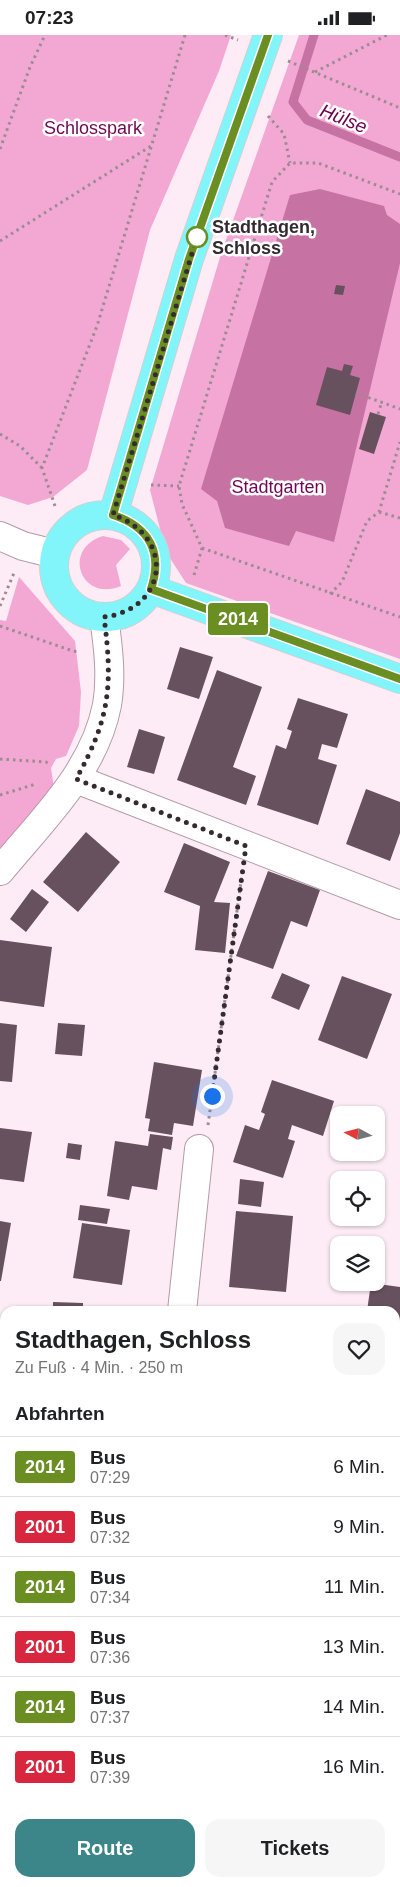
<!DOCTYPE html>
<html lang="de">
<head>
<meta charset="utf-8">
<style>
  :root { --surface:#fff; --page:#f6f6f6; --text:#202124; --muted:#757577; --line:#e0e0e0; --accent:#3c8588 }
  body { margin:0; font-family:Arial,sans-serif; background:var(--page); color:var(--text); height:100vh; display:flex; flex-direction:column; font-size:19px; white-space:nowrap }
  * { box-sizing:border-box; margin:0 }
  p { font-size:16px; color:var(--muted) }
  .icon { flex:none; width:28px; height:28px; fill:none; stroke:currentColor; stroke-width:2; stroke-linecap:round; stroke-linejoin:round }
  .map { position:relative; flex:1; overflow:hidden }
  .panel { position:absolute; left:0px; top:1271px; width:400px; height:581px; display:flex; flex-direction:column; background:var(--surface); border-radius:15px 15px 0 0; box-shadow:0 1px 4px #0004 }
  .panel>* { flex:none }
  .badge { padding:0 10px; border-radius:4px; font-size:18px; line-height:32px }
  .needle { width:32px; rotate:277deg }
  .tools { position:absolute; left:330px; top:1071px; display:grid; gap:10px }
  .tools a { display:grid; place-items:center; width:55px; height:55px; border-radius:10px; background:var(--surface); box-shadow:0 1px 4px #0004; font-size:25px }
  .you { position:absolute; width:25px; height:25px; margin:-12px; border:4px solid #fff; border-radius:50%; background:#1a73e8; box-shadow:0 0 0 8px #1a73e833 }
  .map>.badge { position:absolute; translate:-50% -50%; box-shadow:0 0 0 2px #fff }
  h2 { padding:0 15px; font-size:19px; line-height:45px }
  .round { display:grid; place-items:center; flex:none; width:52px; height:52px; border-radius:15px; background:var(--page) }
  .overview { display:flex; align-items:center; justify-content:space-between; height:85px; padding:0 15px }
  h1 { font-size:24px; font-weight:700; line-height:38px }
  .button { display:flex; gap:10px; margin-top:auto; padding:10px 15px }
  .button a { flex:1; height:58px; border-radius:15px; background:var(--accent); color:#fff; font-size:20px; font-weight:700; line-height:58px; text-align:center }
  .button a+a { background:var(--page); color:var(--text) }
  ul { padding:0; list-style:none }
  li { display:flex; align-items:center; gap:15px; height:60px; padding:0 15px; border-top:1px solid var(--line) }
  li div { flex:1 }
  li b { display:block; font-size:19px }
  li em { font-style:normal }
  li .badge { min-width:55px; font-weight:700; text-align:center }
  .status { display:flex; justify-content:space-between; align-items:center; height:35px; padding:0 25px; background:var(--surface); direction:ltr }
  .status svg { height:14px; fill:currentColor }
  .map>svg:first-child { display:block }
  .green { fill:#f3a8d3 }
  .water { fill:#c673a4 }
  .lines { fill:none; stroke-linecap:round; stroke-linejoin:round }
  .stream { stroke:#c673a4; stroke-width:9 }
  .building { fill:#68515e }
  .minor-casing { stroke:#b39aa7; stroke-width:30 }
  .major-casing { stroke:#d2d0d1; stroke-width:30 }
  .path { stroke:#9a8c93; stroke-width:3; stroke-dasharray:2.5 4; stroke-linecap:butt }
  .minor { stroke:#fff; stroke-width:28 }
  .major { stroke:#82f5fa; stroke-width:28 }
  .line-casing { stroke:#fff; stroke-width:11 }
  .line { stroke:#6b8e23; stroke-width:8 }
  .walk { stroke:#342a2f; stroke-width:5; stroke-dasharray:0 9 }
  .stop-dot { fill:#fff; stroke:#6b8e23; stroke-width:2.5 }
  .labels { text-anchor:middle; stroke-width:5; stroke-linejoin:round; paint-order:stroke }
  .park-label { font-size:18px; fill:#710753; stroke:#fff }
  .stop-label { font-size:18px; font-weight:bold; fill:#342a2f; stroke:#fff; text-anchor:start }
  .water-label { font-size:19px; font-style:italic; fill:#6b004d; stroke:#fff }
</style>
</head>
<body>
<div class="status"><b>07:23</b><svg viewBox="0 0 49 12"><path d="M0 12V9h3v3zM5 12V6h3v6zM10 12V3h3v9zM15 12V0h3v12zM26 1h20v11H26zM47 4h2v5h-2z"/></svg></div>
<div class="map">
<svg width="400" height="1852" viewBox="0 0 400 1852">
  <rect width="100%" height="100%" fill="#fdecf5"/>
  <path class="green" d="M0 0H231L219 36 150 195 87 435 53 462 28 470 0 461Z
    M299 0H400V624L186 548 166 517 150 455 221 219Z
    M103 501 121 505 130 514 116 530 121 551C81 568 61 514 103 501Z
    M19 542 75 606 81 657 79 691 66 721 56 724 51 733 54 753 0 817V585L6 586Z"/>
  <path class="water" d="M320 154 384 171 387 180 400 189V228L334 507 296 496 289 511 225 493 217 466 201 454 290 160Z"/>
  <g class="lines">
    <path class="stream" d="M314 0 293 67 307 85 400 122"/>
  </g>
  <path class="building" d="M336 250 345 251 343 260 334 259Z
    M344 329 353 331 350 340 360 343 350 380 316 370 327 332 342 336Z
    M370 377 386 382 374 419 359 414Z
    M180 612 213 622 199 664 167 654Z
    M217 635 262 652 233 732 256 741 246 770 177 745Z
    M298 663 348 679 337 713 322 709 318 724 337 730 318 790 257 770 276 710 286 714 292 696 287 694Z
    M139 694 165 702 154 739 127 732Z
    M366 754 400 767V798L390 826 346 809Z
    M86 797 120 827 78 877 43 847Z
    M184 808 230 827 214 867 230 868 225 918 195 915 200 871 164 857Z
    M268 836 320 855 307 892 291 886 273 934 236 921Z
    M32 854 49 867 26 897 10 884Z
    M0 905 52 912 44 972 0 966Z
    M282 938 310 950 299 975 271 963Z
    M342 941 392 959 367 1024 318 1005Z
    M0 988 17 990 12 1047 0 1046Z
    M58 988 85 990 82 1021 55 1019Z
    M154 1027 202 1035 193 1091 174 1088 172 1100 148 1096 150 1084 145 1083Z
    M272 1045 334 1066 323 1101 292 1090 288 1104 295 1106 283 1143 233 1127 245 1090 259 1095 265 1079 261 1077Z
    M0 1093 32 1097 24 1147 0 1144Z
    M150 1099 173 1102 171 1115 163 1113 157 1155 132 1151 129 1165 107 1161 115 1106 148 1111Z
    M68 1108 82 1110 80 1125 66 1123Z
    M240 1144 264 1147 261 1172 238 1169Z
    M80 1170 110 1174 107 1189 78 1185Z
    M236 1176 293 1181 286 1257 229 1252Z
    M0 1186 11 1188 1 1246H0Z
    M82 1188 130 1195 122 1250 73 1243Z
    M371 1248 400 1252V1310H395V1276H367Z
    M53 1267 83 1268V1276H53Z
    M395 1381H400L396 1404 395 1403Z
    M0 1579 5 1580V1595L0 1594Z
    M396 1717 400 1718V1757L395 1756Z
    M0 1779H5V1824L0 1823Z
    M280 1848H300L299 1852H279Z"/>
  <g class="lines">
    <defs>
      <path id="minor" d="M0 501 23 511 55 519
        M76 744 400 870
        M0 836C41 786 94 737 107 670 112 641 108 611 104 582
        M182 1276 199 1114
        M395 1347 400 1348
        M395 1662H400
        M109 1852V1848"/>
      <path id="major" d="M113 480 189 224 268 0
        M54 531a51 51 0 1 1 102 0a51 51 0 1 1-102 0Z
        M151 554 400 644"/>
    </defs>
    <use href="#minor" class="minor-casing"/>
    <use href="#major" class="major-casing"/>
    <path class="path" d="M225 0 238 5
      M288 26 400 73
      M315 37 387 0
      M268 81 284 99 290 128
      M0 114 30 32 45 0
      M0 206 151 111
      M356 358 400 374
      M378 379 382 366
      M0 399 20 411 42 433
      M151 450 179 451
      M55 471 42 433 97 291 185 0
      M379 477 400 483
      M202 513 400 582
      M194 540 202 513 182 469 179 451 272 147 290 128H318L400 159
      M330 559 342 547 367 486 379 477 400 407
      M0 571 14 538
      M0 591 73 616 80 617
      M0 724 46 727 51 730
      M0 760 36 749
      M208 1090 242 839"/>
    <use href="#minor" class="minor"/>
    <use href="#major" class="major"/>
  </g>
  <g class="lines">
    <defs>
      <path id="line" d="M268 0 189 224 113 480C150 492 163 518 151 554L400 644"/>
    </defs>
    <use href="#line" class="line-casing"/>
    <use href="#line" class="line"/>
    <path class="walk" d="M197 202 113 480C176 501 168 574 104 582 113 650 110 684 76 744L246 811 212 1061"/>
  </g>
  <circle class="stop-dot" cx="197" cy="202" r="10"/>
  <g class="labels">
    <g class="park-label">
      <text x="93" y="99">Schlosspark</text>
      <text x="278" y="458">Stadtgarten</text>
    </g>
    <g class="stop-label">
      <text x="212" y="198">Stadthagen,<tspan x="212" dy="21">Schloss</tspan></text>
    </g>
    <g class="water-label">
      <text transform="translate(344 83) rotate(22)" y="7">Hülse</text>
    </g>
  </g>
</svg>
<div class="tools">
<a><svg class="needle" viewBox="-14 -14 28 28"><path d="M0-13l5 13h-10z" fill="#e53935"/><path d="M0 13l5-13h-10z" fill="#757577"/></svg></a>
<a><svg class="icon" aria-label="locate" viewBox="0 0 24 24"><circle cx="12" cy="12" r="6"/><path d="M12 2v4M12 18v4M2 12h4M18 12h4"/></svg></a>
<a><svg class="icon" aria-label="layers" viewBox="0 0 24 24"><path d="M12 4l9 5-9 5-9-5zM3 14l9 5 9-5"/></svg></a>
</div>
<div class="you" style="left:212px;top:1061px"></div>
<b class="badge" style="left:238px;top:584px;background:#6b8e23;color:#fff">2014</b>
<section class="panel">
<div class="overview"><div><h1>Stadthagen, Schloss</h1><p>Zu Fuß · 4 Min. · 250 m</p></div><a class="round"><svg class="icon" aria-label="heart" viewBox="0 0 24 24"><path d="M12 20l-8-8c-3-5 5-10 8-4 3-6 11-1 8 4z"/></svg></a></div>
<h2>Abfahrten</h2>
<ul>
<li><span class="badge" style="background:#6b8e23;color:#fff">2014</span><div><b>Bus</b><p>07:29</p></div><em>6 Min.</em></li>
<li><span class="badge" style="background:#d7263d;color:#fff">2001</span><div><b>Bus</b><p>07:32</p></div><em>9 Min.</em></li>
<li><span class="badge" style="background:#6b8e23;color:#fff">2014</span><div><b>Bus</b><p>07:34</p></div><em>11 Min.</em></li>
<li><span class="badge" style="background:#d7263d;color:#fff">2001</span><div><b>Bus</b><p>07:36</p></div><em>13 Min.</em></li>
<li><span class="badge" style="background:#6b8e23;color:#fff">2014</span><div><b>Bus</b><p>07:37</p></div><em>14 Min.</em></li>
<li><span class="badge" style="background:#d7263d;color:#fff">2001</span><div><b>Bus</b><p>07:39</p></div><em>16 Min.</em></li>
</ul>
<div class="button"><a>Route</a><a>Tickets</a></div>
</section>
</div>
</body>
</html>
